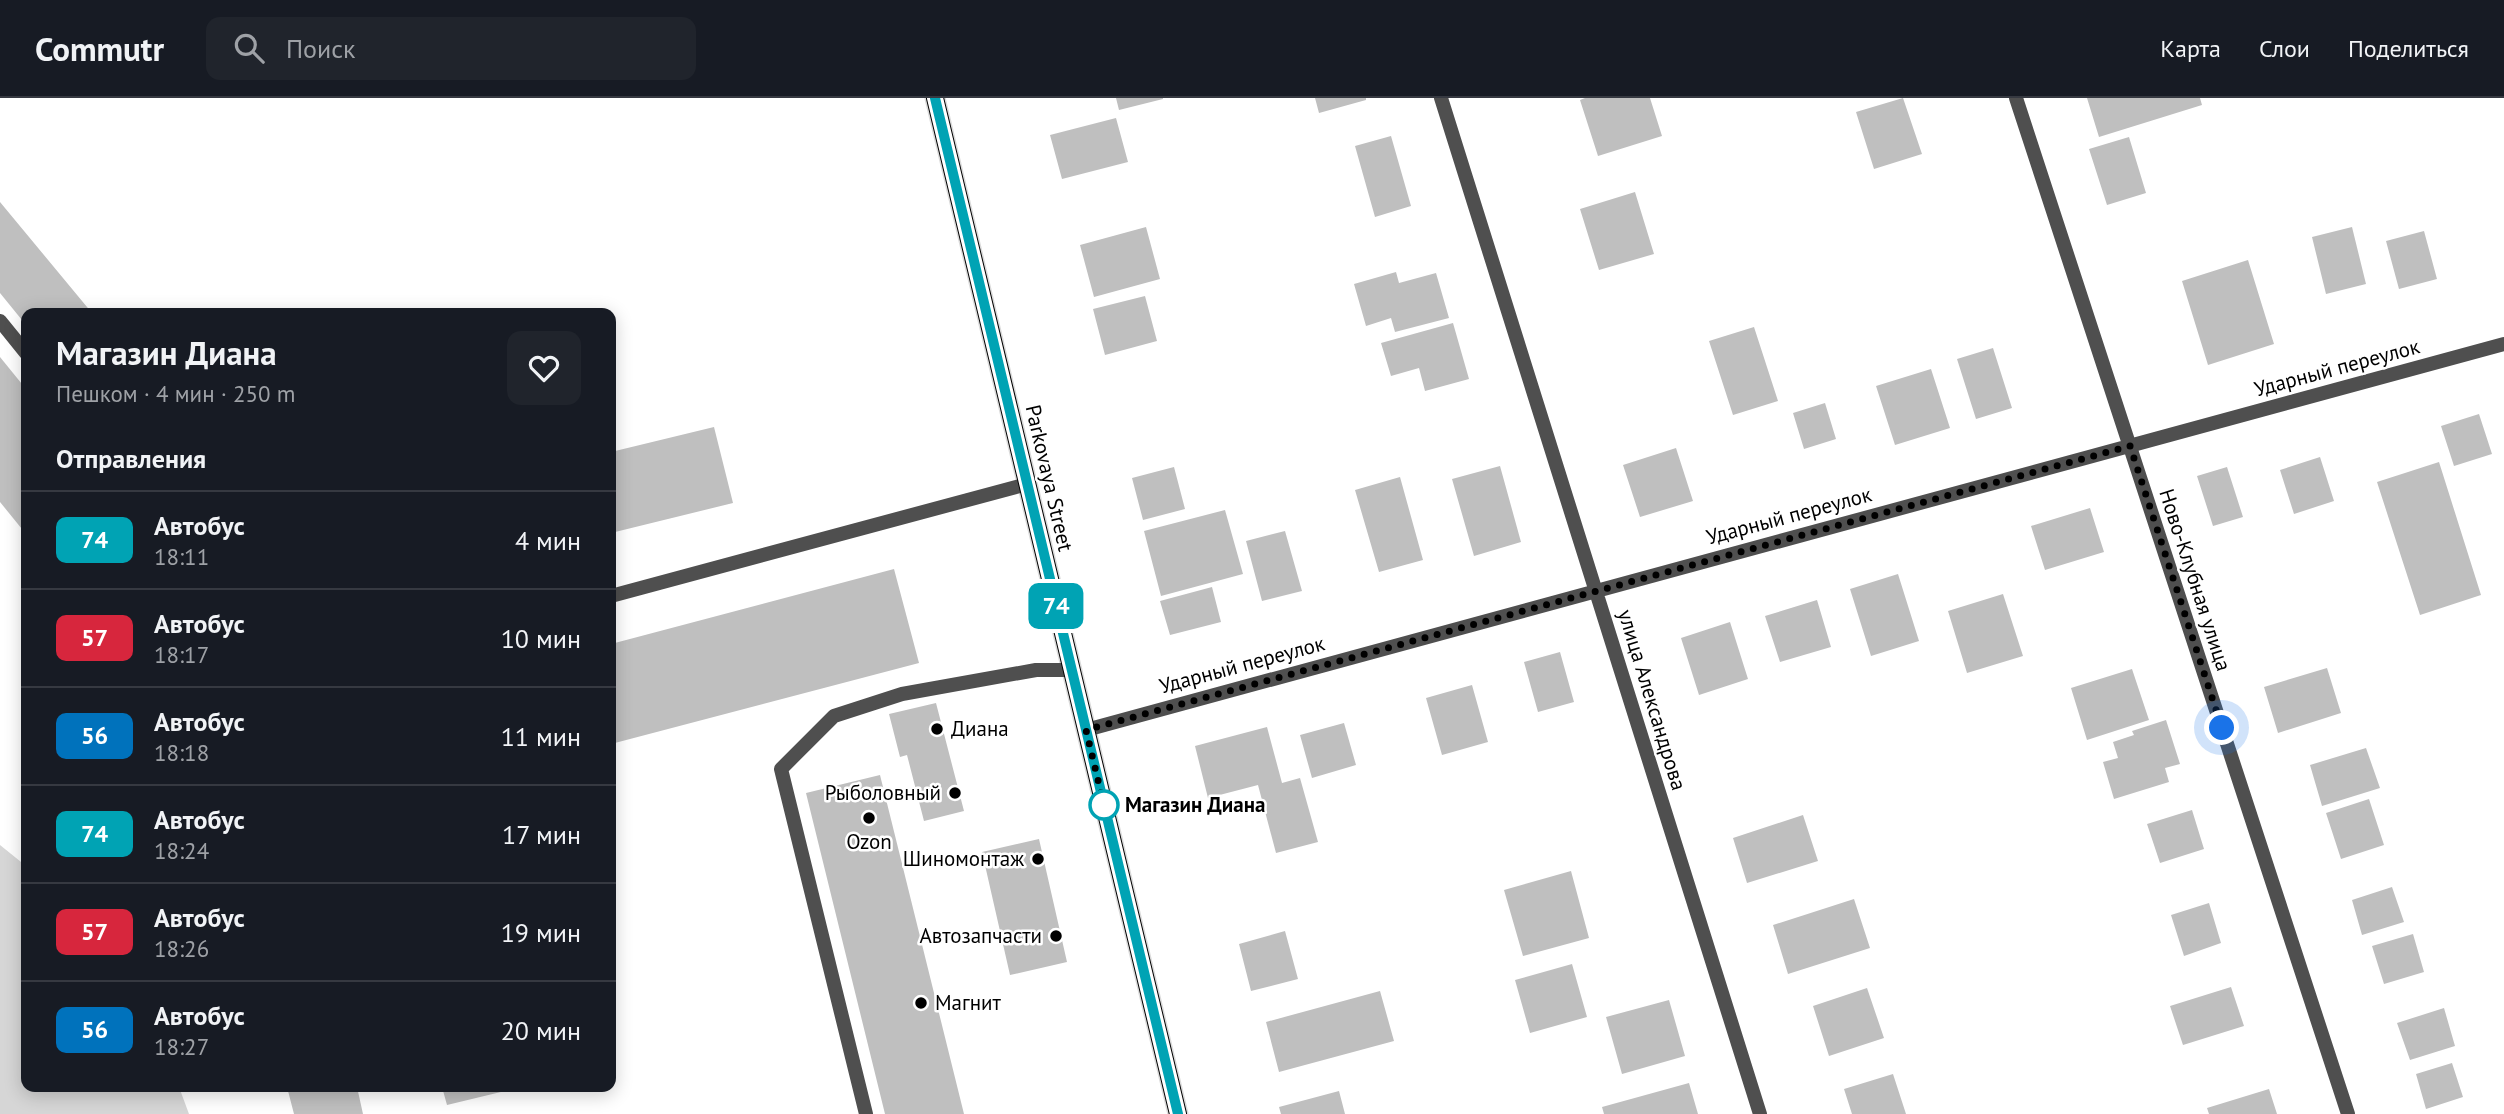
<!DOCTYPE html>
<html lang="ru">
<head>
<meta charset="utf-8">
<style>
  :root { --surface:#171b24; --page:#20242c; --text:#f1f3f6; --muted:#9ea1a6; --line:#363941 }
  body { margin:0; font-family:"PT Sans",sans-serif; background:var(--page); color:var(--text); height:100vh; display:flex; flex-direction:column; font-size:26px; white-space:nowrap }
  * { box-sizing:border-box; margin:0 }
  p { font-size:23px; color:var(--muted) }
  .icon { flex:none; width:38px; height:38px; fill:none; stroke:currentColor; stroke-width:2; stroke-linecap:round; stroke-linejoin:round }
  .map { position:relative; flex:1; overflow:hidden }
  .details { position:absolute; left:21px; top:210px; width:595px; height:784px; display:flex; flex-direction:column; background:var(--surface); border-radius:14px; box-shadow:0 4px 18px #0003 }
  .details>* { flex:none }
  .badge { padding:0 14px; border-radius:10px; font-size:24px; line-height:46px }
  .you { position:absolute; width:35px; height:35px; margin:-18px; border:5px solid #fff; border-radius:50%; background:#1a73e8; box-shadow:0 0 0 10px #1a73e833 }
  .map>.badge { position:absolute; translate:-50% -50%; box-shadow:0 0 0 4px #fff }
  h2 { padding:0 35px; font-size:26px; line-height:63px }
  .round { display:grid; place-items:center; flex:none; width:74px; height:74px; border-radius:14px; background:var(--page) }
  .summary { display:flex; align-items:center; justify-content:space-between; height:119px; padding:0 35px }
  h1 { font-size:33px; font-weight:700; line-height:52px }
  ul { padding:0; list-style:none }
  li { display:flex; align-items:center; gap:21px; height:98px; padding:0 35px; border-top:2px solid var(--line) }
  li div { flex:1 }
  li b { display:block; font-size:26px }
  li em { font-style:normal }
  li .badge { min-width:77px; font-weight:700; text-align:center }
  header { display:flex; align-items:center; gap:42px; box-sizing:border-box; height:98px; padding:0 35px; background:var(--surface); border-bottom:2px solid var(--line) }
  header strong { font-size:33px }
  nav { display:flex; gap:38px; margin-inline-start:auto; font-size:24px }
  .search { width:490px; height:63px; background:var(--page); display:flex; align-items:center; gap:18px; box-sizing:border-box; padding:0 24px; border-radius:14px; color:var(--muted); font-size:26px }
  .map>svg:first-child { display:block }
  .green { fill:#d6d6d6 }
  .building { fill:#bfbfbf }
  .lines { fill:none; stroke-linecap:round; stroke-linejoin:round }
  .primary-casing { stroke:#dbdbdb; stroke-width:21 }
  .service { stroke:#4f4f4f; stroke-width:14 }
  .minor { stroke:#4f4f4f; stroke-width:14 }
  .primary { stroke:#000; stroke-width:18 }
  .line-casing { stroke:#fff; stroke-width:16 }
  .line { stroke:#00a3b4; stroke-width:10 }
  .walk { stroke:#000; stroke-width:7; stroke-dasharray:0 12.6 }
  .poi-dot { fill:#000; stroke:#fff; stroke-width:2.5 }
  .stop-dot { fill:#fff; stroke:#00a3b4; stroke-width:3.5 }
  .labels { text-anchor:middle; stroke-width:5; stroke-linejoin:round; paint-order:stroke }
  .street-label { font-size:21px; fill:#000; stroke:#fff }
  .poi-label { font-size:21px; fill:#000; stroke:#fff; text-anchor:end }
  .stop-label { font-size:21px; font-weight:bold; fill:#000; stroke:#fff; text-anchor:start }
</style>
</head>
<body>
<header>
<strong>Commutr</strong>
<div class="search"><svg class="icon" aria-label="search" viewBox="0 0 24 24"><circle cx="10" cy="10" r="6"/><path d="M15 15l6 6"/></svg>Поиск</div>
<nav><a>Карта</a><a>Слои</a><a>Поделиться</a></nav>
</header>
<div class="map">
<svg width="2504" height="1016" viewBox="0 0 2504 1016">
  <rect width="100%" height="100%" fill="#fff"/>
  <path class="green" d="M0 747 26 768V989H179L189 1016H0Z"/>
  <path class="building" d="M1116 0H1163V1L1119 12Z
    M1315 0H1366V2L1319 15Z
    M1585 0H1650L1662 38 1598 58 1580 2Z
    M1903 0 1922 56 1874 71 1856 14Z
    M2087 0H2200L2202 7 2099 39Z
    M1116 20 1128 64 1062 81 1050 37Z
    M1391 38 1411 108 1375 119 1355 48Z
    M2129 39 2146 95 2107 107 2089 51Z
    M1635 94 1654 156 1599 172 1580 111Z
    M0 104 92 215H26V227L0 195Z
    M1146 129 1160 181 1094 199 1080 147Z
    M2352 129 2366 186 2326 196 2312 139Z
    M2424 133 2437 181 2399 191 2386 143Z
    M2248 162 2274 246 2208 267 2182 183Z
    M1396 174 1399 185 1436 175 1449 220 1395 234 1391 220 1366 228 1354 186Z
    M1145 198 1157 243 1105 257 1093 211Z
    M1453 225 1469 281 1425 293 1419 270 1391 278 1381 245Z
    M1754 229 1778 303 1733 317 1709 243Z
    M1993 250 2012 310 1976 321 1957 261Z
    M0 259 26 291V436L0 404Z
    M1931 271 1950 330 1895 347 1876 288Z
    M1825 305 1836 341 1804 351 1793 315Z
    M2479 316 2492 356 2454 368 2441 328Z
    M714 329 733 405 611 435V354Z
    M1676 350 1693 403 1640 419 1623 367Z
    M2320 359 2334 403 2294 416 2280 372Z
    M2439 364 2481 497 2420 517 2377 384Z
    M1500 368 1521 444 1474 458 1452 381Z
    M1174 369 1185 411 1143 422 1132 380Z
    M2227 369 2243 419 2213 428 2197 378Z
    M1400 379 1423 462 1379 474 1355 392Z
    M2090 410 2104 454 2045 472 2031 428Z
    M1225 412 1243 476 1161 498 1144 433Z
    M1285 433 1302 493 1262 503 1246 443Z
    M894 471 919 565 611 646V546Z
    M1898 476 1919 543 1871 558 1850 491Z
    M1212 489 1221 524 1170 537 1160 503Z
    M2003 496 2023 558 1967 575 1948 513Z
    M1817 502 1831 549 1780 564 1765 518Z
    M1730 524 1748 581 1699 597 1681 540Z
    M1560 554 1574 604 1538 614 1524 564Z
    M2327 570 2341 615 2278 635 2264 589Z
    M2132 571 2149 622 2087 642 2071 590Z
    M1472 587 1488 644 1442 657 1426 600Z
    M936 605 964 713 924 723 907 657 900 659 889 616Z
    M2166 622 2180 666 2165 670 2169 684 2114 701 2103 664 2118 660 2113 644 2134 637 2132 633Z
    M1344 625 1356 667 1312 680 1300 637Z
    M1267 629 1282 685 1300 680 1318 744 1276 755 1258 687 1208 700 1195 648Z
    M2366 650 2380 690 2322 708 2310 667Z
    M880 677 964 1016H885L806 695Z
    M2369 701 2384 747 2341 761 2326 715Z
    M2192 712 2204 751 2160 765 2147 726Z
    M1803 717 1818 763 1747 785 1733 740Z
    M1039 741 1067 864 1010 877 982 754Z
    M1571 773 1589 840 1523 858 1504 792Z
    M2392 789 2404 824 2362 837 2352 802Z
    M1854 801 1870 850 1788 876 1773 827Z
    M2209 805 2221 845 2184 858 2171 817Z
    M1285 833 1298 881 1251 893 1239 846Z
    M2413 836 2424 874 2384 886 2372 848Z
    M1572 866 1587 919 1530 935 1515 882Z
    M2231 889 2244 928 2183 947 2170 908Z
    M1867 890 1884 940 1829 958 1813 908Z
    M1380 893 1394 943 1279 974 1266 924Z
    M1669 902 1685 958 1622 976 1606 919Z
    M2444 910 2455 948 2410 962 2397 925Z
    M2452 965 2463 999 2426 1011 2416 976Z
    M1893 976 1906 1016H1852L1844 991Z
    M1689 985 1698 1016H1604L1602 1009Z
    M287 989H357L363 1016H294Z
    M442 989H504L505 993 447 1007Z
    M2269 991 2277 1016H2209L2207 1010Z
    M1339 993 1345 1016H1281L1279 1009Z"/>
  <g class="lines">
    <defs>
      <path id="primary" d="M935 0 1178 1016"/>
    </defs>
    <use href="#primary" class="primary-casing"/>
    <path class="service" d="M0 223 26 255
      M611 498 1027 386
      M866 1016 781 671 834 618 902 596 1036 572H1072"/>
    <path class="minor" d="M1441 0 1760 1016
      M2016 0 2348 1016
      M1086 632 2504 246"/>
    <use href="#primary" class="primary"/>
  </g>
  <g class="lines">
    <defs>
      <path id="line" d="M935 0 1178 1016"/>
    </defs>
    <use href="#line" class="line-casing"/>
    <use href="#line" class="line"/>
    <path class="walk" d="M1104 707 1086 632 2130 348 2222 630"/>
  </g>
  <g class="poi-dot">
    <circle cx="937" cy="631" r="7"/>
    <circle cx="955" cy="695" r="7"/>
    <circle cx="869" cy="720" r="7"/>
    <circle cx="1038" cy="761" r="7"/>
    <circle cx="1056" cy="838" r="7"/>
    <circle cx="921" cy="905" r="7"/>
  </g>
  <circle class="stop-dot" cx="1104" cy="707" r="14"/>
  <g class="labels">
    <g class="street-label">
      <text transform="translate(2337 270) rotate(-15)" y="7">Ударный переулок</text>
      <text transform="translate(1049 380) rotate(77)" y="7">Parkovaya Street</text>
      <text transform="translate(1789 418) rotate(-15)" y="7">Ударный переулок</text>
      <text transform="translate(2195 482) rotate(72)" y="7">Ново-Клубная улица</text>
      <text transform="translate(1242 567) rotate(-15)" y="7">Ударный переулок</text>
      <text transform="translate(1652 602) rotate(73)" y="7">улица Александрова</text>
    </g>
    <g class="poi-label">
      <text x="951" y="638" text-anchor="start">Диана</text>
      <text x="941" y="702">Рыболовный</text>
      <text x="869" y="751" text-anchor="middle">Ozon</text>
      <text x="1024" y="768">Шиномонтаж</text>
      <text x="1042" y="845">Автозапчасти</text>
      <text x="935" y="912" text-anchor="start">Магнит</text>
    </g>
    <g class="stop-label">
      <text x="1125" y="714">Магазин Диана</text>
    </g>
  </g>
</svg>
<div class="you" style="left:2222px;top:630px"></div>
<b class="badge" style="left:1056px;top:508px;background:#00a3b4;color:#fff">74</b>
<section class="details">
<div class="summary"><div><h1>Магазин Диана</h1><p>Пешком · 4 мин · 250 m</p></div><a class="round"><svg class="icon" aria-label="heart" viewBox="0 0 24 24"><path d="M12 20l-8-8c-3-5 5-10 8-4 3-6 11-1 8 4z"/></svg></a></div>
<h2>Отправления</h2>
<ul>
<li><span class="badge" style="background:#00a3b4;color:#fff">74</span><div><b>Автобус</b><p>18:11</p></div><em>4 мин</em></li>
<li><span class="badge" style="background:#d7263d;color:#fff">57</span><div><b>Автобус</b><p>18:17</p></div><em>10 мин</em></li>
<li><span class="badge" style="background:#0072bc;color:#fff">56</span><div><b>Автобус</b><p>18:18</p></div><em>11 мин</em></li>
<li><span class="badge" style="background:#00a3b4;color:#fff">74</span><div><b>Автобус</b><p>18:24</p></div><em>17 мин</em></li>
<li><span class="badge" style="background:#d7263d;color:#fff">57</span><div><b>Автобус</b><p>18:26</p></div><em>19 мин</em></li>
<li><span class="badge" style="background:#0072bc;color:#fff">56</span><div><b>Автобус</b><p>18:27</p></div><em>20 мин</em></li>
</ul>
</section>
</div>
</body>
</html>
